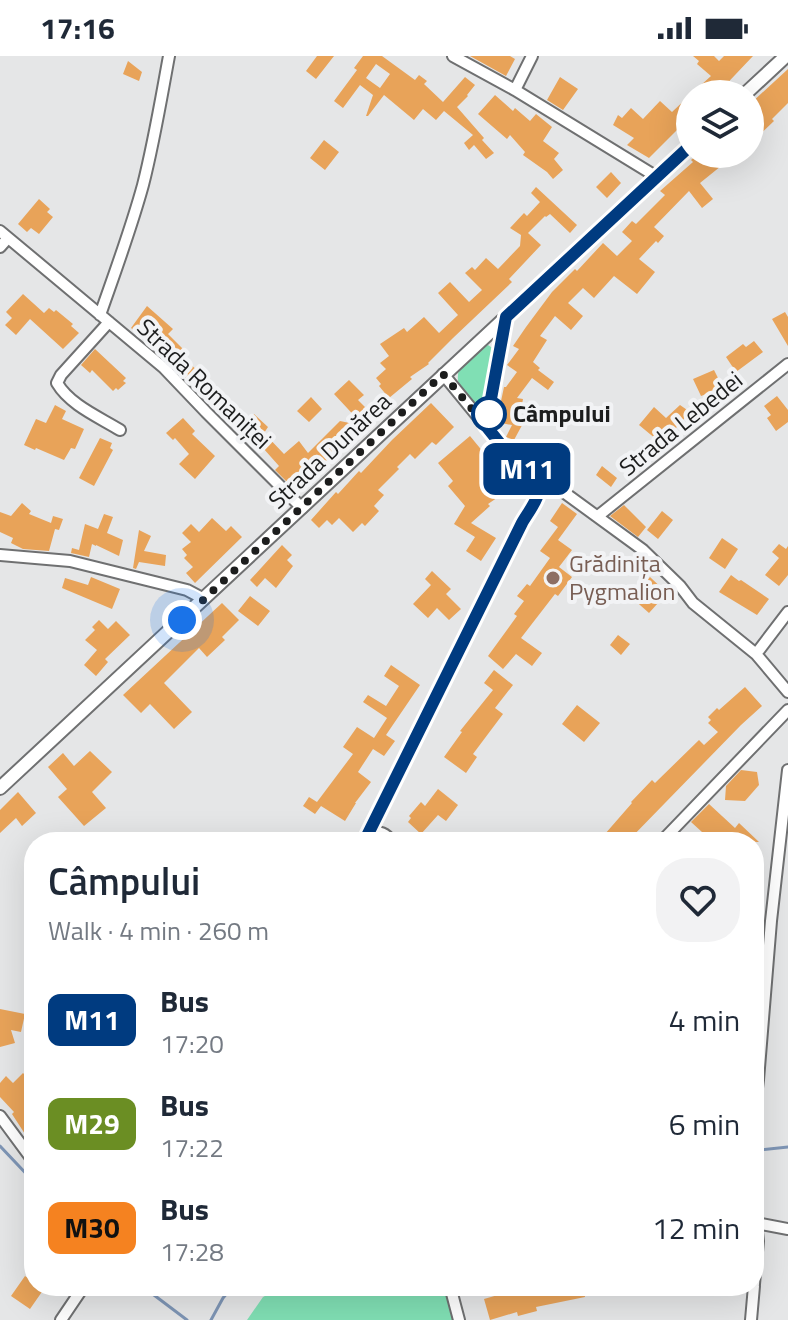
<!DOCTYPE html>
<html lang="en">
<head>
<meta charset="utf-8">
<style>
  :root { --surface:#fff; --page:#f2f2f3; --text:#1f2937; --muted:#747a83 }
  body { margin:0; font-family:"Titillium Web",sans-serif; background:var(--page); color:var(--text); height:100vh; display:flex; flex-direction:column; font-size:30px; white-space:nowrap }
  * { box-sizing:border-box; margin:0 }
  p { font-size:26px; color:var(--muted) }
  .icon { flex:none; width:44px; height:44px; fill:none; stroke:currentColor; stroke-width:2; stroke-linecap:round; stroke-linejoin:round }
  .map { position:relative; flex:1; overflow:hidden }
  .details { position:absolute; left:24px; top:776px; width:740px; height:464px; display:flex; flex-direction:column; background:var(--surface); border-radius:32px; box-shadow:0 8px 32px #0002 }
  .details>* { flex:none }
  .badge { padding:0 16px; border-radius:12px; font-size:28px; line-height:52px }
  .tools { position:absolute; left:676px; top:24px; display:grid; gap:16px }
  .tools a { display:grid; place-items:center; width:88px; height:88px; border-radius:50%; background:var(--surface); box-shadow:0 8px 32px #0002; font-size:40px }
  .you { position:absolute; width:40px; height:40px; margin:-20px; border:6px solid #fff; border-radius:50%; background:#1a73e8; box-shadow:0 0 0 12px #1a73e833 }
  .map>.badge { position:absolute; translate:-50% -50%; box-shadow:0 0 0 4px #fff }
  .round { display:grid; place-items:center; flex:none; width:84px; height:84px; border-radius:32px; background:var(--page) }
  .head { display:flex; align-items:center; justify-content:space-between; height:136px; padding:0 24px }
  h1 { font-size:38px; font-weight:600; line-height:60px }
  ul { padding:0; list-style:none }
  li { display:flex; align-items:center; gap:24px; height:104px; padding:0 24px }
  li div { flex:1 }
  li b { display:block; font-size:30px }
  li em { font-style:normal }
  li .badge { min-width:88px; font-weight:700; text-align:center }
  .status { display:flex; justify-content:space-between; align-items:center; height:56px; padding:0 40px; background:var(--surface); direction:ltr }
  .status svg { height:22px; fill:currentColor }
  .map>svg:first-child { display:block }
  .green { fill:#80dfb4 }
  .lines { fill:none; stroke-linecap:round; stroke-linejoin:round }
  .stream { stroke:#7e95b5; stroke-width:3 }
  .building { fill:#e8a359; fill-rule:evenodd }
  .minor-casing { stroke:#6f7071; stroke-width:14 }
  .tertiary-casing { stroke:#6f7071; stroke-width:16 }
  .minor { stroke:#fff; stroke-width:10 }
  .tertiary { stroke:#fff; stroke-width:12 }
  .line-casing { stroke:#fff; stroke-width:18 }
  .line { stroke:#003b80; stroke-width:12 }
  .walk { stroke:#1c1d1d; stroke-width:8; stroke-dasharray:0 14.4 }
  .stop-dot { fill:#fff; stroke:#003b80; stroke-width:4 }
  .education-dot { fill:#8d6e63; stroke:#f2f3f5; stroke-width:3 }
  .labels { text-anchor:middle; stroke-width:8; stroke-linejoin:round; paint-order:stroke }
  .street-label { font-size:24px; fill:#1c1d1d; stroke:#f2f3f5 }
  .stop-label { font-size:24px; font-weight:bold; fill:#1c1d1d; stroke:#f2f3f5; text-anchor:start }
  .education-label { font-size:24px; fill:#785e54; stroke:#f2f3f5; text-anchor:start }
</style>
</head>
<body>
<div class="status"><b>17:16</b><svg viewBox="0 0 49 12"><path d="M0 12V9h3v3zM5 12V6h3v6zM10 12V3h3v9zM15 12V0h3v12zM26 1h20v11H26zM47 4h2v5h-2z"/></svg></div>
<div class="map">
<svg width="788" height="1264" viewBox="0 0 788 1264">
  <rect width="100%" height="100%" fill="#e5e6e7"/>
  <path class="green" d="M488 289 494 293 495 299 485 349 479 351C465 345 454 329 459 314L484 290Z
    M284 1230H447L456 1264H247L263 1241Z"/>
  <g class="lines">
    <path class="stream" d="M0 1090 34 1126
      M759 1094 788 1091
      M142 1230 187 1264
      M211 1264 223 1242 233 1230"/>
  </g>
  <path class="building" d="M317 0H334L316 23 306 15Z
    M363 0H382L415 24 419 19 427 25 424 28 443 46 465 21 475 29 467 39 468 40 457 51 484 82 482 84 494 97 486 103 474 89 469 94 464 87 473 79 444 55 436 64 423 53 414 64 384 39 368 60H366L373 39 360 29 343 52 334 45 357 14 354 12ZM376 8 390 18 380 32 366 22Z
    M470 0H510L515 3 506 20Z
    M693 0H714L719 5 724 0H753L717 38H691L711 20 697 8 699 5Z
    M128 5 142 16 139 25 123 18Z
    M788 13V47L772 63 774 65 750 88V48Z
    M560 21 578 33 563 54 547 44Z
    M495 39 513 55 515 52 530 65 536 58 552 71 543 85 559 97 554 103 563 114 553 123 547 116 523 99 525 96 510 79 507 83 478 58Z
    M690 39V61L649 102 627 89 634 82 613 69 618 59 622 62 631 52 643 63 660 45 672 56Z
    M324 84 339 96 325 114 310 102Z
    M698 98H745L729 110 726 106 700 127 713 143 702 152 689 135 654 171 664 180 658 187 656 185 639 203 655 216 637 238 614 220 594 242 583 232 568 247 583 260 571 274 555 260 540 280 547 284 533 306 540 312 538 314 554 326 548 334 532 322 517 342 523 343 520 359 527 360 514 384 506 381 512 369 501 367 503 350H500L504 331H506L517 316 507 309 519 293 513 290 526 271 552 236 575 213 577 215 603 187 617 200 632 185 622 176 632 165 636 168 665 139 660 135 693 106 691 104Z
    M611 116 621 127 607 142 596 131Z
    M536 131 577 169 570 177 550 158 546 161 545 160 528 177 541 189 509 223 512 226 453 282 428 307 429 308 410 321 412 323 389 342 379 330 381 328 376 322 386 313 380 307 389 300 380 288 404 272 407 276 424 261 439 277 458 259 438 237 450 226 469 246 482 234 465 217 472 211 475 214 486 202 498 213 520 190 521 179 510 172 524 157 527 160 540 146 531 137Z
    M39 143 50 153 47 156 53 161 39 178 31 172 27 176 18 168Z
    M23 238 44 257 49 252 54 256 56 254 73 268 71 270 79 277 63 293 30 263 16 279 5 269 12 262 6 256Z
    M147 250 173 273 168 278 187 297 178 305 162 289 157 296 145 285 146 283 131 272Z
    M785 256 788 261V290L772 263Z
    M754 285 763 296 736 316 726 301 743 288 746 291Z
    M95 293 126 322 123 325 126 327 118 334 116 332 113 335 92 314 90 317 81 309Z
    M186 304 201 318 191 328 177 314Z
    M714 314 723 332 701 340 693 323Z
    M349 324 364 339 358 344 371 357 361 367 334 338Z
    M777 340 788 354V366L776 375 767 362 771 359 764 350Z
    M311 341 322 353 309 366 297 355Z
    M431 347 454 371 436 389 432 386 415 403 410 398 397 411 399 413 378 434 384 439 374 450 379 455 365 470 362 467 353 476 339 462 332 469 327 464 319 472 311 464 336 436 338 438 359 415 361 417 392 384Z
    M55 349 66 355 62 363 84 373 75 393 71 392 64 404 36 392 35 394 24 389 36 363 46 367Z
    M680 349 690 356 662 388 639 369 654 351 666 362Z
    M254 358 268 371 264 377 284 398 299 385 308 397 340 365 364 370 295 434 275 414 279 410 263 392 241 372Z
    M183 362 195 375 192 378 215 400 195 423 179 408 189 398 175 382 173 384 166 377Z
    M470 380 484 397 482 399 507 435 488 448 490 450 471 467 496 482 481 505 466 495 475 481 454 468 465 450 448 430 453 425 438 407Z
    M100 382 112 387 110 392 113 394 94 430 79 422Z
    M602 410 617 422 611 431 596 419Z
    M22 447 31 455 29 458 51 467 53 460 63 463 59 474 55 473 49 495 23 493 11 487 13 482 0 476V456L11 460Z
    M562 447 577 458 558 484 572 494 559 511 572 521 558 540 555 538 521 582 542 597 532 610 516 598 503 613 488 600 517 560 514 558 524 545 517 540 527 528 530 530 550 502 540 495 558 471 550 465Z
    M624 449 646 471 638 481 610 460Z
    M662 455 673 464 658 483 647 474Z
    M104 458 113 461 107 477 123 484 119 500 96 489V490L92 488 89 501 71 497 72 492 79 494 85 468 98 473Z
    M212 462 226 475 231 470 242 481 195 527 186 517 193 511 184 502 187 499 182 493 191 486 182 477 191 468 199 476Z
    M139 474 151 480 144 495 166 499 165 510 139 506 136 513 133 512Z
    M722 482 738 493 725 513 709 502Z
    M779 488 786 493 788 490V519L779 530 765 519 779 502 772 496Z
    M282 489 292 499 287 504 293 510 276 532 265 522 257 531 250 524Z
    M432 515 451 533 446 538 461 553 449 564 437 552 428 562 413 548 431 529 425 523Z
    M731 519 739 525 741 524 769 543 757 559 719 536Z
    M91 521 120 533 112 553 62 532 65 522 88 529Z
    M650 521 667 537 649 557 631 541Z
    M250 540 270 555 258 570 238 555Z
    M222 547 239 564 222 581 225 584 207 601 199 592 164 627 192 656 174 673 150 648 141 657 123 639Z
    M99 564 108 573 116 565 130 579 105 603 108 606 96 620 84 609 97 594 85 584 95 574 92 571Z
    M618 579 630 588 621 599 610 589Z
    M391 609 420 629 386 679 395 685 384 700 373 693 358 716 371 726 355 747H356L345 765 321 750 315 758 303 750 309 741 317 746 353 698 343 691 357 671 374 682 387 662 363 646 368 639 386 650 399 630 384 620Z
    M494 614 513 629 495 652 503 658 473 698 477 701 466 717 444 701 462 676 460 675 493 634 484 627Z
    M745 631 762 650 741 669 627 786H598L632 747 631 746 652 724 655 727 699 684 704 689 718 676 708 667 711 664 708 661 717 652 719 654Z
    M577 649 600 667 584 686 562 668Z
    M90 695 112 716 92 736 106 752 84 770 58 741 67 733 48 711 63 697 74 710Z
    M741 714 757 716 759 729 745 745 725 744 726 730Z
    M438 733 458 749 446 765 438 759 421 778 408 766 411 762 409 760 421 746 425 750Z
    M18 736 36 757 22 770 16 762 0 777V754Z
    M709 748 735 772 739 767 759 786H713L691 766Z
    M0 953 25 958 21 976 11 974 15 987 0 991Z
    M23 1017 31 1025 24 1032 34 1047V1092L12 1058 14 1056 0 1041V1027L6 1020 13 1027Z
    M25 1220 34 1226V1230H46L30 1253 11 1240Z
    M520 1230H583L585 1241 536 1251 537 1255 518 1260 517 1256 490 1264 484 1243 512 1235Z"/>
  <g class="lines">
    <defs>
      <path id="minor" d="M453 0 515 34 657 121
        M515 34 532 0
        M0 175 164 312 206 356 302 452
        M0 191 8 182
        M100 259C115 216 131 173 143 129 154 86 161 43 169 0
        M109 266 61 319 57 327C70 349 99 361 120 374
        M443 318 502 390 532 417 538 423 540 429
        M486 370 506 261
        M540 429 558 432 643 494 680 530 693 547 756 598 788 636
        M598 460 788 308
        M0 499 70 505 187 534 204 543
        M756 598 788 556
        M369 776C380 775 386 777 392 786
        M364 786 522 467 539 438 540 429
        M661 786 788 654
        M754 1056 758 1024 771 865 788 714
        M0 1060 34 1106
        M754 1166 756 1167 758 1185 754 1228
        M756 1167 788 1173
        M450 1230 459 1264
        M61 1264 84 1230
        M751 1264 754 1230"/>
      <path id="tertiary" d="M745 38 786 0
        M0 732 690 90"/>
    </defs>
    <use href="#minor" class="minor-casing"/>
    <use href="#tertiary" class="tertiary-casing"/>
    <use href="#minor" class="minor"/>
    <use href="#tertiary" class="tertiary"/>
  </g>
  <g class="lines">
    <defs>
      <path id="line" d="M364 786 522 467C530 453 543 439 538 423L502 390 486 370 506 261 690 90"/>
    </defs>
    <use href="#line" class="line-casing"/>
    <use href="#line" class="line"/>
    <path class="walk" d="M182 564 443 318 486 370 489 358"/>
  </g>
  <circle class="stop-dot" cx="489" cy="358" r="16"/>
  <circle class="education-dot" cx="553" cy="522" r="8"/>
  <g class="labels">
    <g class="street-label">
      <text transform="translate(204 328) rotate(44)" y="8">Strada Romaniței</text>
      <text transform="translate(681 368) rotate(-39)" y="8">Strada Lebedei</text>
      <text transform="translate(330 395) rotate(-43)" y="8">Strada Dunărea</text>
    </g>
    <g class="stop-label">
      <text x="513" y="366">Câmpului</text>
    </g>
    <g class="education-label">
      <text x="569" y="516">Grădinița<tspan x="569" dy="28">Pygmalion</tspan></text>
    </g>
  </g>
</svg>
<div class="tools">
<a><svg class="icon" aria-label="layers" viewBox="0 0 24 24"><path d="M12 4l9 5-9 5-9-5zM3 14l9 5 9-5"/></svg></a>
</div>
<div class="you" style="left:182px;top:564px"></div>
<b class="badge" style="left:527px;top:413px;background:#003b80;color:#fff">M11</b>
<section class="details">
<div class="head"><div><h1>Câmpului</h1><p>Walk · 4 min · 260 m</p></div><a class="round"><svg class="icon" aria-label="heart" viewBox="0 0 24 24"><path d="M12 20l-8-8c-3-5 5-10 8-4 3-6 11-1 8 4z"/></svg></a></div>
<ul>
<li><span class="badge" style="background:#003b80;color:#fff">M11</span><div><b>Bus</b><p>17:20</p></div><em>4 min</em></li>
<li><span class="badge" style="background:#6b8e23;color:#fff">M29</span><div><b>Bus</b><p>17:22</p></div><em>6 min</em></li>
<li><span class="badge" style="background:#f58220;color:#111">M30</span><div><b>Bus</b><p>17:28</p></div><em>12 min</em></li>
</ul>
</section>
</div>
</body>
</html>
